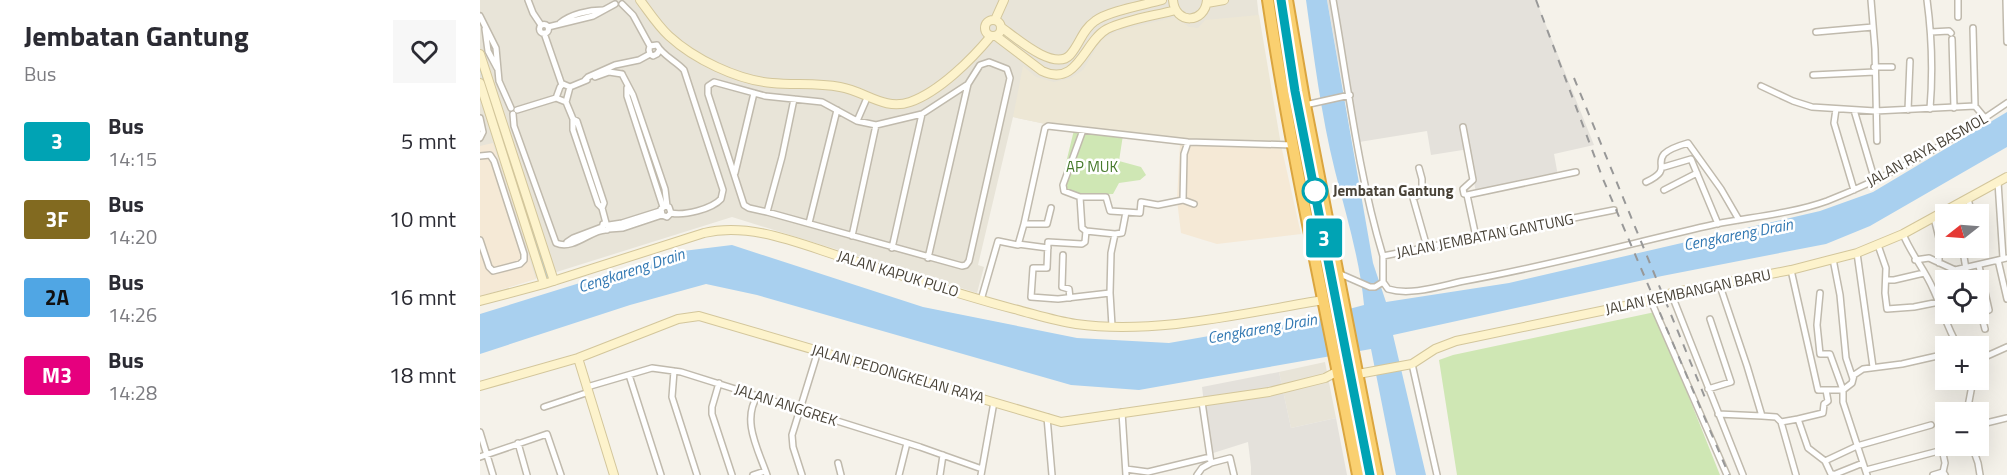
<!DOCTYPE html>
<html lang="id">
<head>
<meta charset="utf-8">
<style>
  :root { --surface:#fff; --page:#f7f7f7; --text:#2b2b33; --muted:#7c7c81 }
  body { margin:0; font-family:"Titillium Web",sans-serif; background:var(--page); color:var(--text); height:100vh; display:flex; flex-direction:column; font-size:22px; white-space:nowrap }
  * { box-sizing:border-box; margin:0 }
  p { font-size:20px; color:var(--muted) }
  .icon { flex:none; width:33px; height:33px; fill:none; stroke:currentColor; stroke-width:2; stroke-linecap:round; stroke-linejoin:round }
  .map { position:relative; flex:1; overflow:hidden }
  .panel { display:flex; flex-direction:column; background:var(--surface); width:480px }
  .panel>* { flex:none }
  .badge { padding:0 12px; border-radius:4px; font-size:21px; line-height:39px }
  .needle { width:39px; rotate:253deg }
  .tools { position:absolute; left:1455px; top:204px; display:grid; gap:12px }
  .tools a { display:grid; place-items:center; width:54px; height:54px; border-radius:0px; background:var(--surface); box-shadow:0 6px 24px #0002; font-size:30px }
  .map>.badge { position:absolute; translate:-50% -50%; box-shadow:0 0 0 3px #fff }
  .round { display:grid; place-items:center; flex:none; width:63px; height:63px; border-radius:0px; background:var(--page) }
  .overview { display:flex; align-items:center; justify-content:space-between; height:102px; padding:0 24px }
  h1 { font-size:28px; font-weight:700; line-height:45px }
  ul { padding:0; list-style:none }
  li { display:flex; align-items:center; gap:18px; height:78px; padding:0 24px }
  li div { flex:1 }
  li b { display:block; font-size:22px }
  li em { font-style:normal }
  li .badge { min-width:66px; font-weight:700; text-align:center }
  main { display:flex; flex:1; min-height:0 }
  .map>svg:first-child { display:block }
  .residential { fill:#e8e4d8 }
  .commercial { fill:#f5e9d6 }
  .industrial { fill:#e4e1db }
  .education { fill:#ede7d5 }
  .green { fill:#cfe7b4 }
  .water { fill:#a9d0ef }
  .lines { fill:none; stroke-linecap:round; stroke-linejoin:round }
  .stream { stroke:#a9d0ef; stroke-width:2 }
  .street-casing { stroke:#c0baad; stroke-width:8 }
  .secondary-casing { stroke:#d3c69b; stroke-width:10 }
  .highway-casing { stroke:#daa53f; stroke-width:14 }
  .street { stroke:#fff; stroke-width:5 }
  .secondary { stroke:#fdf3cc; stroke-width:8 }
  .highway { stroke:#fad070; stroke-width:10 }
  .rail { stroke:#989898; stroke-width:2; stroke-dasharray:8 8; stroke-linecap:butt }
  .line-casing { stroke:#fff; stroke-width:14 }
  .line { stroke:#00a3b4; stroke-width:9 }
  .stop-dot { fill:#fff; stroke:#00a3b4; stroke-width:3 }
  .labels { text-anchor:middle; stroke-width:5; stroke-linejoin:round; paint-order:stroke }
  .street-label { font-size:15px; fill:#494338; stroke:#fff }
  .park-label { font-size:15px; fill:#477a2c; stroke:#fff }
  .stop-label { font-size:15px; font-weight:bold; fill:#494338; stroke:#fff; text-anchor:start }
  .water-label { font-size:16px; font-style:italic; fill:#3379b3; stroke:#fff }
</style>
</head>
<body>
<main>
<section class="panel">
<div class="overview"><div><h1>Jembatan Gantung</h1><p>Bus</p></div><a class="round"><svg class="icon" aria-label="heart" viewBox="0 0 24 24"><path d="M12 20l-8-8c-3-5 5-10 8-4 3-6 11-1 8 4z"/></svg></a></div>
<ul>
<li><span class="badge" style="background:#00a3b4;color:#fff">3</span><div><b>Bus</b><p>14:15</p></div><em>5 mnt</em></li>
<li><span class="badge" style="background:#826a20;color:#fff">3F</span><div><b>Bus</b><p>14:20</p></div><em>10 mnt</em></li>
<li><span class="badge" style="background:#50a6e4;color:#111">2A</span><div><b>Bus</b><p>14:26</p></div><em>16 mnt</em></li>
<li><span class="badge" style="background:#e6007e;color:#fff">M3</span><div><b>Bus</b><p>14:28</p></div><em>18 mnt</em></li>
</ul>
</section>
<div class="map">
<svg width="1527" height="475" viewBox="0 0 1527 475">
  <rect width="100%" height="100%" fill="#f5f2ea"/>
  <path class="residential" d="M0 0H777L781 36 594 130 533 117 498 265 504 267 497 293 252 217 0 296Z
    M845 362 856 418 811 428 799 372Z"/>
  <path class="commercial" d="M13 143 56 279 0 296V146Z
    M700 143 801 145 821 234 737 244 701 233 697 200Z"/>
  <path class="industrial" d="M847 0H1056L1114 145 1074 154 1078 176 996 194 989 149 951 155 947 131 873 143Z
    M799 372 811 428 856 418 867 475H771V467L768 442 730 454 722 387Z"/>
  <path class="education" d="M779 15 801 145 700 143 594 130 533 117 543 66 556 77 574 82 591 78 603 70 621 40 637 31 695 17 709 27 718 28 725 20Z"/>
  <path class="green" d="M594 130 643 135 639 161 661 167 666 175 660 180 639 183 633 194 599 195 581 191 584 171Z
    M1175 312 1240 475H977L959 360 973 355Z"/>
  <path class="water" d="M826 0H847L893 263 906 302 1029 283 1340 211 1393 192 1527 112V147L1390 226 1346 244 1182 276 913 335 946 475H916L891 349 659 390 591 385 277 295 226 284 150 305 0 354V314L203 251 252 245 443 307 597 338 689 343 843 316 884 305C880 260 866 215 855 171 841 115 834 57 826 0Z"/>
  <g class="lines">
    <path class="stream" d="M0 67 14 110
      M29 155 41 197
      M47 217 67 277"/>
    <defs>
      <path id="street" d="M48 0 53 13 61 25
        M853 0C868 85 878 173 903 256
        M1391 0 1395 49 1397 141
        M1447 0C1452 37 1453 72 1450 109
        M1526 0 1527 42
        M142 4 153 15 170 46
        M0 16 16 48 19 81 31 108
        M1478 17V0
        M80 23C91 14 109 10 123 10
        M59.5 29a4.5 4.5 0 1 1 9 0a4.5 4.5 0 1 1-9 0Z
        M68 27 113 16 135 4
        M1493 28 1495 106 1505 118
        M5 29 8 51 17 68
        M1336 32 1393 27
        M1451 32 1469 31 1471 33
        M64 33 82 85
        M1472 39 1474 108
        M179 51 177 54 173 56 170 54 169 50 170 46 177 45C182 55 196 61 204 70L243 190 241 199C232 209 204 216 191 213
        M509 62 527 69 530 78 489 261 486 265 482 266 287 212 269 208 264 205 228 94V86L234 82 285 96 342 102 377 121 396 125 442 114 488 84 500 65Z
        M1394 67H1412
        M142 74 153 95 185 189 187 206
        M1333 75 1395 72
        M115 77 129 72 142 74
        M105 80 108 77 135 65 159 60 170 54
        M1281 86 1313 101 1332 107 1395 111 1495 106
        M90 87 107 80
        M147 88V96L183 207
        M86 102 90 87 83 84 80 87 76 98 86 102 93 119 97 121 124 203 122 208 126 223
        M825 105 870 95
        M1356 109 1354 123 1374 190
        M37 110 76 98
        M1374 110 1395 181
        M1428 110 1430 61
        M33 114 34 126 76 243C94 251 113 228 127 230L129 225 123 224 122 229
        M0 118 3 132 0 138
        M93 119V130L118 204 122 208
        M377 121 387 98
        M983 127 993 180 983 189 984 194 987 195 996 237
        M603 130 583 185 584 191 600 197H626L630 211 646 212
        M708 142 704 154 703 200 714 204
        M0 156 10 155 14 161 44 254V260L40 264 13 271 9 267 0 240
        M1184 167 1211 159 1238 224
        M939 168 942 179V193L933 198 947 247
        M255 173 274 93
        M1166 182C1192 170 1175 165 1184 154 1189 149 1201 145 1208 143L1241 189 1259 220
        M1518 182 1523 258
        M1184 190 1217 173
        M987 195 1096 172
        M600 197 602 228 606 231 605 242 602 244 568 242 567 268H553L551 297 578 299 630 293
        M1488 199 1492 214
        M1134 210 903 256V282L908 289C931 296 960 286 984 281 1069 266 1152 243 1236 224 1272 217 1314 213 1347 201 1411 176 1471 142 1527 103
        M287 212 302 157 314 99
        M1454 218 1459 238V263
        M329 223 357 110
        M544 224 565 128 568 126 708 142 813 145
        M129 225 142 223 180 211
        M129 229 143 228 182 215 187 217 191 213 189 207 185 206 181 209 182 215
        M606 231 635 234
        M1423 234C1431 254 1445 270 1453 289 1462 308 1467 328 1478 346
        M372 236 396 125
        M87 242 93 238 122 227
        M538 244 568 248
        M1398 245 1406 268 1405 293 1407 309 1434 307 1459 302
        M412 248 442 114
        M1377 253 1393 367
        M583 255 582 287 589 289 590 298
        M448 258 488 84
        M1353 259 1360 295 1366 358 1373 379
        M1435 260 1449 258 1475 270 1527 258
        M1518 260 1527 299
        M1499 266 1509 310 1501 314 1505 329
        M1486 269 1484 257 1489 248
        M1311 270 1338 390H1363
        M858 273 890 287H895L903 282
        M1406 280H1414L1444 273
        M1191 293 1263 475
        M1340 293 1337 325 1340 354H1350L1363 390V402L1387 475
        M501 300 518 241 538 245 544 224H567L571 208
        M1171 301 1247 475
        M632 326 630 293 631 253 635 234 642 233 646 212 660 213 661 202 678 205 703 200
        M1498 360 1527 347
        M932 364 957 475
        M194 371 192 397 217 475
        M149 375 181 475
        M239 383 232 407V414L252 475
        M107 387 172 368 201 372 440 447 502 469
        M1228 389 1251 382 1230 319
        M1363 390 1372 383 1374 375 1383 369 1422 364 1466 354
        M278 395C261 420 278 449 287 475
        M64 407 109 392
        M642 412 646 475
        M1487 412 1493 380
        M1238 414 1282 416 1267 366 1239 283
        M1282 416 1296 417 1301 422 1316 475
        M567 417 572 475
        M1318 419 1343 413 1344 404 1348 401 1346 390
        M1301 422 1318 419 1328 448 1345 461 1351 474H1353
        M1498 425 1527 418
        M0 432 13 475
        M38 443 47 475
        M1492 446 1498 463 1500 475
        M1462 449 1465 463 1463 472
        M0 457 67 434 81 475
        M1345 461 1377 446 1451 425
        M358 463 361 475
        M731 463 750 458 754 475
        M646 469 668 472 730 457
        M1386 470 1478 446
        M273 475 285 471
        M322 475 313 447 312 435 338 351
        M419 475 427 443
        M460 475 463 455
        M501 475 514 402
        M717 475 722 468 731 463 722 402
        M1353 475 1383 463
        M1453 475 1463 472 1465 475"/>
      <path id="secondary" d="M160 0C169 12 178 26 189 36 214 59 257 80 292 83 314 85 338 83 360 87 385 91 404 111 430 102 459 92 492 59 511 36
        M693 0C695 25 725 24 727 0
        M727 3 744 0
        M505 28a8 8 0 1 1 16 0a8 8 0 1 1-16 0Z
        M515 20 524 0
        M521 27C535 37 574 72 590 55 600 44 602 30 615 21 628 11 664 5 682 0
        M516 36 562 71C598 88 604 41 627 29 648 19 673 16 696 10
        M0 54 74 281
        M0 83 64 284
        M0 301 64 284 224 233C271 222 320 244 365 258 421 275 477 294 534 309 554 314 575 321 596 324 676 335 764 313 843 300
        M98 358 134 475
        M878 374 932 364 955 349 976 341 1174 300 1191 293 1311 270 1377 253 1423 234 1527 177
        M0 386 98 358 198 319 219 316 581 422 789 392 845 378 858 371"/>
      <path id="highway" d="M788 0C812 160 848 317 878 475
        M807 0 825 105 897 475"/>
    </defs>
    <use href="#street" class="street-casing"/>
    <use href="#secondary" class="secondary-casing"/>
    <use href="#highway" class="highway-casing"/>
    <use href="#street" class="street"/>
    <use href="#secondary" class="secondary"/>
    <use href="#highway" class="highway"/>
    <path class="rail" d="M1056 0 1123 179 1249 475
      M1094 78 1226 400"/>
  </g>
  <g class="lines">
    <defs>
      <path id="line" d="M801 0 815 91 890 475"/>
    </defs>
    <use href="#line" class="line-casing"/>
    <use href="#line" class="line"/>
  </g>
  <circle class="stop-dot" cx="835" cy="191" r="12"/>
  <g class="labels">
    <g class="street-label">
      <text transform="translate(1447 150) rotate(-29)" y="5">JALAN RAYA BASMOL</text>
      <text transform="translate(1005 236) rotate(-11)" y="5">JALAN JEMBATAN GANTUNG</text>
      <text transform="translate(418 274) rotate(17)" y="5">JALAN KAPUK PULO</text>
      <text transform="translate(1208 292) rotate(-12)" y="5">JALAN KEMBANGAN BARU</text>
      <text transform="translate(418 374) rotate(16)" y="5">JALAN PEDONGKELAN RAYA</text>
      <text transform="translate(306 405) rotate(18)" y="5">JALAN ANGGREK</text>
    </g>
    <g class="park-label">
      <text x="612" y="172">AP MUK</text>
    </g>
    <g class="stop-label">
      <text x="853" y="196">Jembatan Gantung</text>
    </g>
    <g class="water-label">
      <text transform="translate(1258 234) rotate(-11)" y="6">Cengkareng Drain</text>
      <text transform="translate(151 270) rotate(-18)" y="6">Cengkareng Drain</text>
      <text transform="translate(782 328) rotate(-10)" y="6">Cengkareng Drain</text>
    </g>
  </g>
</svg>
<div class="tools">
<a><svg class="needle" viewBox="-14 -14 28 28"><path d="M0-13l5 13h-10z" fill="#e53935"/><path d="M0 13l5-13h-10z" fill="#7c7c81"/></svg></a>
<a><svg class="icon" aria-label="locate" viewBox="0 0 24 24"><circle cx="12" cy="12" r="6"/><path d="M12 2v4M12 18v4M2 12h4M18 12h4"/></svg></a>
<a>+</a>
<a>−</a>
</div>
<b class="badge" style="left:844px;top:238px;background:#00a3b4;color:#fff">3</b>
</div>
</main>
</body>
</html>
